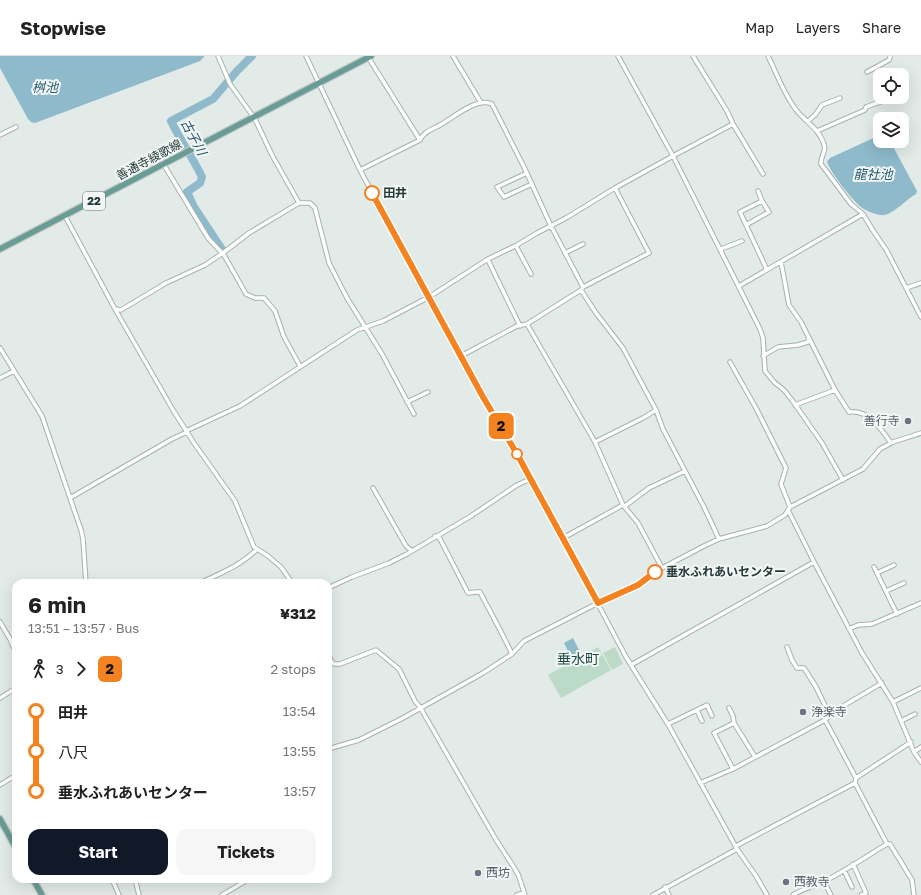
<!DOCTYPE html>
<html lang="en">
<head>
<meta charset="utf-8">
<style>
  :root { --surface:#fff; --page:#f6f6f6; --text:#222; --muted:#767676; --line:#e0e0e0; --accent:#111827 }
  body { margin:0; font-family:"Golos Text","Noto Sans JP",sans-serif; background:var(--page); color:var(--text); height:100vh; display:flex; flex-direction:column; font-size:15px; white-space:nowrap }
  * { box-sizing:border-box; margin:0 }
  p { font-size:13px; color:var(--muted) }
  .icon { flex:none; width:22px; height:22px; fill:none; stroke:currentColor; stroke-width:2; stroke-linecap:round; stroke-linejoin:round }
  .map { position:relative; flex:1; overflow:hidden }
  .panel { position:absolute; left:12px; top:523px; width:320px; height:304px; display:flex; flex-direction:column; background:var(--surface); border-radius:12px; box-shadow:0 4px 16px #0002 }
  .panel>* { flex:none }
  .badge { padding:0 8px; border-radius:6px; font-size:14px; line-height:26px }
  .buttons { position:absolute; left:873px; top:12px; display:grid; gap:8px }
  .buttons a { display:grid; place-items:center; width:36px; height:36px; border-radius:8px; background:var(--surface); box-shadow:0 4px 16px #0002; font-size:20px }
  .map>.badge { position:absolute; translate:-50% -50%; box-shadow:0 0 0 2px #fff }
  .legs { display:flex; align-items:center; gap:6px; height:44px; padding:0 16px; font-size:13px }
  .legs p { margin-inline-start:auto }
  .summary { display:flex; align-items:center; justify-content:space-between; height:68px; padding:0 16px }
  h1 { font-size:22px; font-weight:700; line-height:30px }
  .button { display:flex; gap:8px; margin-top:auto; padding:8px 16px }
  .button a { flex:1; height:46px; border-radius:12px; background:var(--accent); color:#fff; font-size:16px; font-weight:700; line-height:46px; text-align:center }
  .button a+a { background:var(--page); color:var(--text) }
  ul { padding:0 16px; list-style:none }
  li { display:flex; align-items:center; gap:14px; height:40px; font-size:15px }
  li i { display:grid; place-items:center; width:6px; height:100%; margin:0 5px; background:currentColor }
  li i::after { content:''; width:10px; height:10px; margin:-5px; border:3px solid; border-radius:50%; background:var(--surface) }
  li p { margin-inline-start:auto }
  li:first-child i { background:linear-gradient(#0000 50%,currentColor 0) }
  li:last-child i { background:linear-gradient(currentColor 50%,#0000 0) }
  header { display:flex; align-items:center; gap:24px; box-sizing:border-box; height:56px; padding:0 20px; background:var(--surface); border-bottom:1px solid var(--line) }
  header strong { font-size:19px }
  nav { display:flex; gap:22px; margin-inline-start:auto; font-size:14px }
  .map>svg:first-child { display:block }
  .green { fill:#bcdac8 }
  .water { fill:#8ebacb }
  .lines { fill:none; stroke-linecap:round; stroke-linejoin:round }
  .river { stroke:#8ebacb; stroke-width:8 }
  .minor-casing { stroke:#a5b2af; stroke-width:5.5 }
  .primary-casing { stroke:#c1c8c7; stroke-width:8 }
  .minor { stroke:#fff; stroke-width:3.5 }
  .primary { stroke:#6a9c96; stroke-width:5.5 }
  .line-1-casing { stroke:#fff; stroke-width:9 }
  .line-1 { stroke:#f58220; stroke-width:6 }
  .stop-1-dot { fill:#fff; stroke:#f58220; stroke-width:2 }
  .worship-dot { fill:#6b7280; stroke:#f2f7f5; stroke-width:1.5 }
  .labels { text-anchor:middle; stroke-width:4; stroke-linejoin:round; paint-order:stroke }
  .shield { fill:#f2f7f5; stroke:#617370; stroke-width:1 }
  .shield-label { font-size:11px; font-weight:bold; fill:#233a37 }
  .street-label { font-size:12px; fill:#233a37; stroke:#f2f7f5 }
  .stop-label { font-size:12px; font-weight:bold; fill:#233a37; stroke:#f2f7f5; text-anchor:start }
  .worship-label { font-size:12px; fill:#5b616d; stroke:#f2f7f5; text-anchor:start }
  .water-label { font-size:13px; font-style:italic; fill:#235970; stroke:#f2f7f5 }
  .quarter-label { font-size:14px; fill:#214a45; stroke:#f2f7f5 }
</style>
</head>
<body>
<header>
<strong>Stopwise</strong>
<nav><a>Map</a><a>Layers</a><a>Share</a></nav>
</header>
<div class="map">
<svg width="921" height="839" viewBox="0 0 921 839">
  <rect width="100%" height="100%" fill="#e2ebe8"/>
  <path class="green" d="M598 591 611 614 561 642 548 619Z
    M615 591 623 608 612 614 603 597Z"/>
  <path class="water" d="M0 0H204V1L200 5 35 67 31 66 28 63 0 12Z
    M880 79V85H890L917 135 916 138C907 143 894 157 885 159 878 160 866 155 861 151 852 144 831 117 827 106L830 102Z
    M573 582 581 598 572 603 564 587Z"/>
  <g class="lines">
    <path class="river" d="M223 195 194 151 187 136 200 127 202 121C193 102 180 84 171 65L213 43 237 15 252 0"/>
    <defs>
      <path id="minor" d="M218 0 230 28 255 63 272 99 299 147
        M306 0 360 114 483 341 517 398 545 448 626 601 669 670 737 793 756 820 767 839
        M453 0 481 47
        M618 0 673 100 760 273 763 282 765 315 774 326 784 334 792 344 822 387 843 424
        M693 0 727 55 733 68 763 118
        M768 0C777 18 784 39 797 55 806 66 819 73 824 88 827 96 820 100 821 108L851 148 863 158 872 173 887 195 921 261
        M368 1 420 84
        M867 16 889 4 890 2V0
        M808 65 815 59 822 49 840 42
        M817 75 865 54 866 51C876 47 885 45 895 41
        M0 79 16 71
        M164 109 208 182 224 199 246 238 255 242H264L275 255 284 281 300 310
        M360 114 420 84C423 76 433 73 440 69 453 62 476 41 492 48L524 111 550 168 583 231
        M527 117 497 131 504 141 532 128
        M758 135 762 145
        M65 158V160L115 253 173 354 194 387 235 445 254 491 268 500 281 511 292 527
        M746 169 769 156 762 145 740 156 767 214
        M516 190 531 218
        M721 193 742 185
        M565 197 583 188
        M488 204 520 270
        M781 206 789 249 801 266 835 334 849 356C870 354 880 372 891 387
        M739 230 863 158
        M906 232 921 227
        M581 234 596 257 623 292 656 354 663 373 704 451 719 483
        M115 253 121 254 166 227 205 209 223 197 249 177 299 147H310L315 152 329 207 347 242 382 298 414 358
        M527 268 595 386 623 449 638 467 662 512
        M0 292 42 360 81 474 83 483 86 527
        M461 300 517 270 527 268 581 234 583 231 649 197 615 132
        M763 300 778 291 798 289 808 286 809 282
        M730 306 757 354 786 412 781 428 790 451
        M0 322 14 315
        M407 346 428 336
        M795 349 835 334
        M186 375 240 350 357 274 383 265 429 241 488 203 517 189 537 177 566 162 615 132 673 100 733 68
        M595 386 643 362 656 354
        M373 432 406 490 411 494
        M70 442 172 383 187 376
        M625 450 649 432 685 415
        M788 454 814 506 862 597 893 646 914 696 921 706
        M435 480 439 481 468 537 476 536H480C491 557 502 577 512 598
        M563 482 623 449
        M874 511 897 558
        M877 517 894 509
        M200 527C219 518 242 509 257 493
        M328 532 352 521 389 507 407 498 471 460 517 429 530 423
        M886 535 904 527
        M0 566 10 583 16 597
        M849 573 858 569 872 568 921 547
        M787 591 792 604 797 612H804L816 631 830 660
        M328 597 331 605 334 608H340L376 594 399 613 415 645 420 651 495 782 518 818 525 839
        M631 609 814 506
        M0 642 16 632
        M893 646 921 632
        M729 652 733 660 734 667 714 677 733 713
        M697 654 702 665
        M825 664 856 722 855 727 887 788
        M901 665 915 658
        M734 667 755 701
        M668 668 707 649 712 660
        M328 693 359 684 403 662 483 617 512 598 524 585 598 547 637 529 662 512 706 489 719 483 767 470 785 459 790 451 794 449 863 413 880 393 893 386 921 377
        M914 696 921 691
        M856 722 911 686
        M700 727 733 713 825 664 838 653 882 627
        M0 729 16 719
        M736 790 855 727
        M853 808 866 837 861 839
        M844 814 852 831
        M112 823 119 839
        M135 823 139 839
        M824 826 831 839
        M665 831 669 839
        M222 839 249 823
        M517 839 524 837
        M653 839 737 793
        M793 839C804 832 816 830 827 824 848 813 867 800 887 788H890L912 824 914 839"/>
      <path id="primary" d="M0 193 371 0
        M0 763 16 792
        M33 823 42 839"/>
    </defs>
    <use href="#minor" class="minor-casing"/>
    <use href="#primary" class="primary-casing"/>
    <use href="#minor" class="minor"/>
    <use href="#primary" class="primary"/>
  </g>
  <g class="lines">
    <defs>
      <path id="line-1" d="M372 137 483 341 517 398 598 547 638 529 655 516"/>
    </defs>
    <use href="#line-1" class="line-1-casing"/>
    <use href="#line-1" class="line-1"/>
  </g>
  <g class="stop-1-dot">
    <circle cx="372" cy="137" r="7"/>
    <circle cx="517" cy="398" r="5"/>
    <circle cx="655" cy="516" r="7"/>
  </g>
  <g class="worship-dot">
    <circle cx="908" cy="365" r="4"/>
    <circle cx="803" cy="656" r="4"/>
    <circle cx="478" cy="817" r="4"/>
    <circle cx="786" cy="826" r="4"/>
  </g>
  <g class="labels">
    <rect class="shield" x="83" y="136" width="22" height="18" rx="3"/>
    <g class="shield-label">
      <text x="94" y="149">22</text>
    </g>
    <g class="street-label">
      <text transform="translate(149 104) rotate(-28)" y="4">善通寺綾歌線</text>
    </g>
    <g class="stop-label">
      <text x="383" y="141">田井</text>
      <text x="666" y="520">垂水ふれあいセンター</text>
    </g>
    <g class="worship-label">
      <text x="900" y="369" text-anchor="end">善行寺</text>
      <text x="811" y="660">浄楽寺</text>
      <text x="486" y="821">西坊</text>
      <text x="794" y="830">西教寺</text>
    </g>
    <g class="water-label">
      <text x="45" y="36">桝池</text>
      <text transform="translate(194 81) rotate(62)" y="5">古子川</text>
      <text x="873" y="123">龍社池</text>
    </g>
    <g class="quarter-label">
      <text x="578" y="608">垂水町</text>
    </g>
  </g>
</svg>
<div class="buttons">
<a><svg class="icon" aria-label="locate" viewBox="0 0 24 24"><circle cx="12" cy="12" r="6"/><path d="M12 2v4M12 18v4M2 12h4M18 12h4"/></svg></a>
<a><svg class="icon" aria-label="layers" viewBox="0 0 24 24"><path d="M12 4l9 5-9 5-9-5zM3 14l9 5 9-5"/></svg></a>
</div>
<b class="badge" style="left:501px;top:370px;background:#f58220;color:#111">2</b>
<section class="panel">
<div class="summary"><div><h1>6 min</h1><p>13:51 – 13:57 · Bus</p></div><b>¥312</b></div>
<div class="legs"><svg class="icon" aria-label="walk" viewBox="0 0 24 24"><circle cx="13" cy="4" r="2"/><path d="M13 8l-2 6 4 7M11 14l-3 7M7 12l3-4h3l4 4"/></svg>3<svg class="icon" aria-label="forward" viewBox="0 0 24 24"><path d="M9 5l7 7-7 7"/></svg><b class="badge" style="background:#f58220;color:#111">2</b><p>2 stops</p></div>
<ul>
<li><i style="color:#f58220"></i><b>田井</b><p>13:54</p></li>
<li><i style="color:#f58220"></i><span>八尺</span><p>13:55</p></li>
<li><i style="color:#f58220"></i><b>垂水ふれあいセンター</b><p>13:57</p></li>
</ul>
<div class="button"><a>Start</a><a>Tickets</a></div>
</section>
</div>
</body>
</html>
